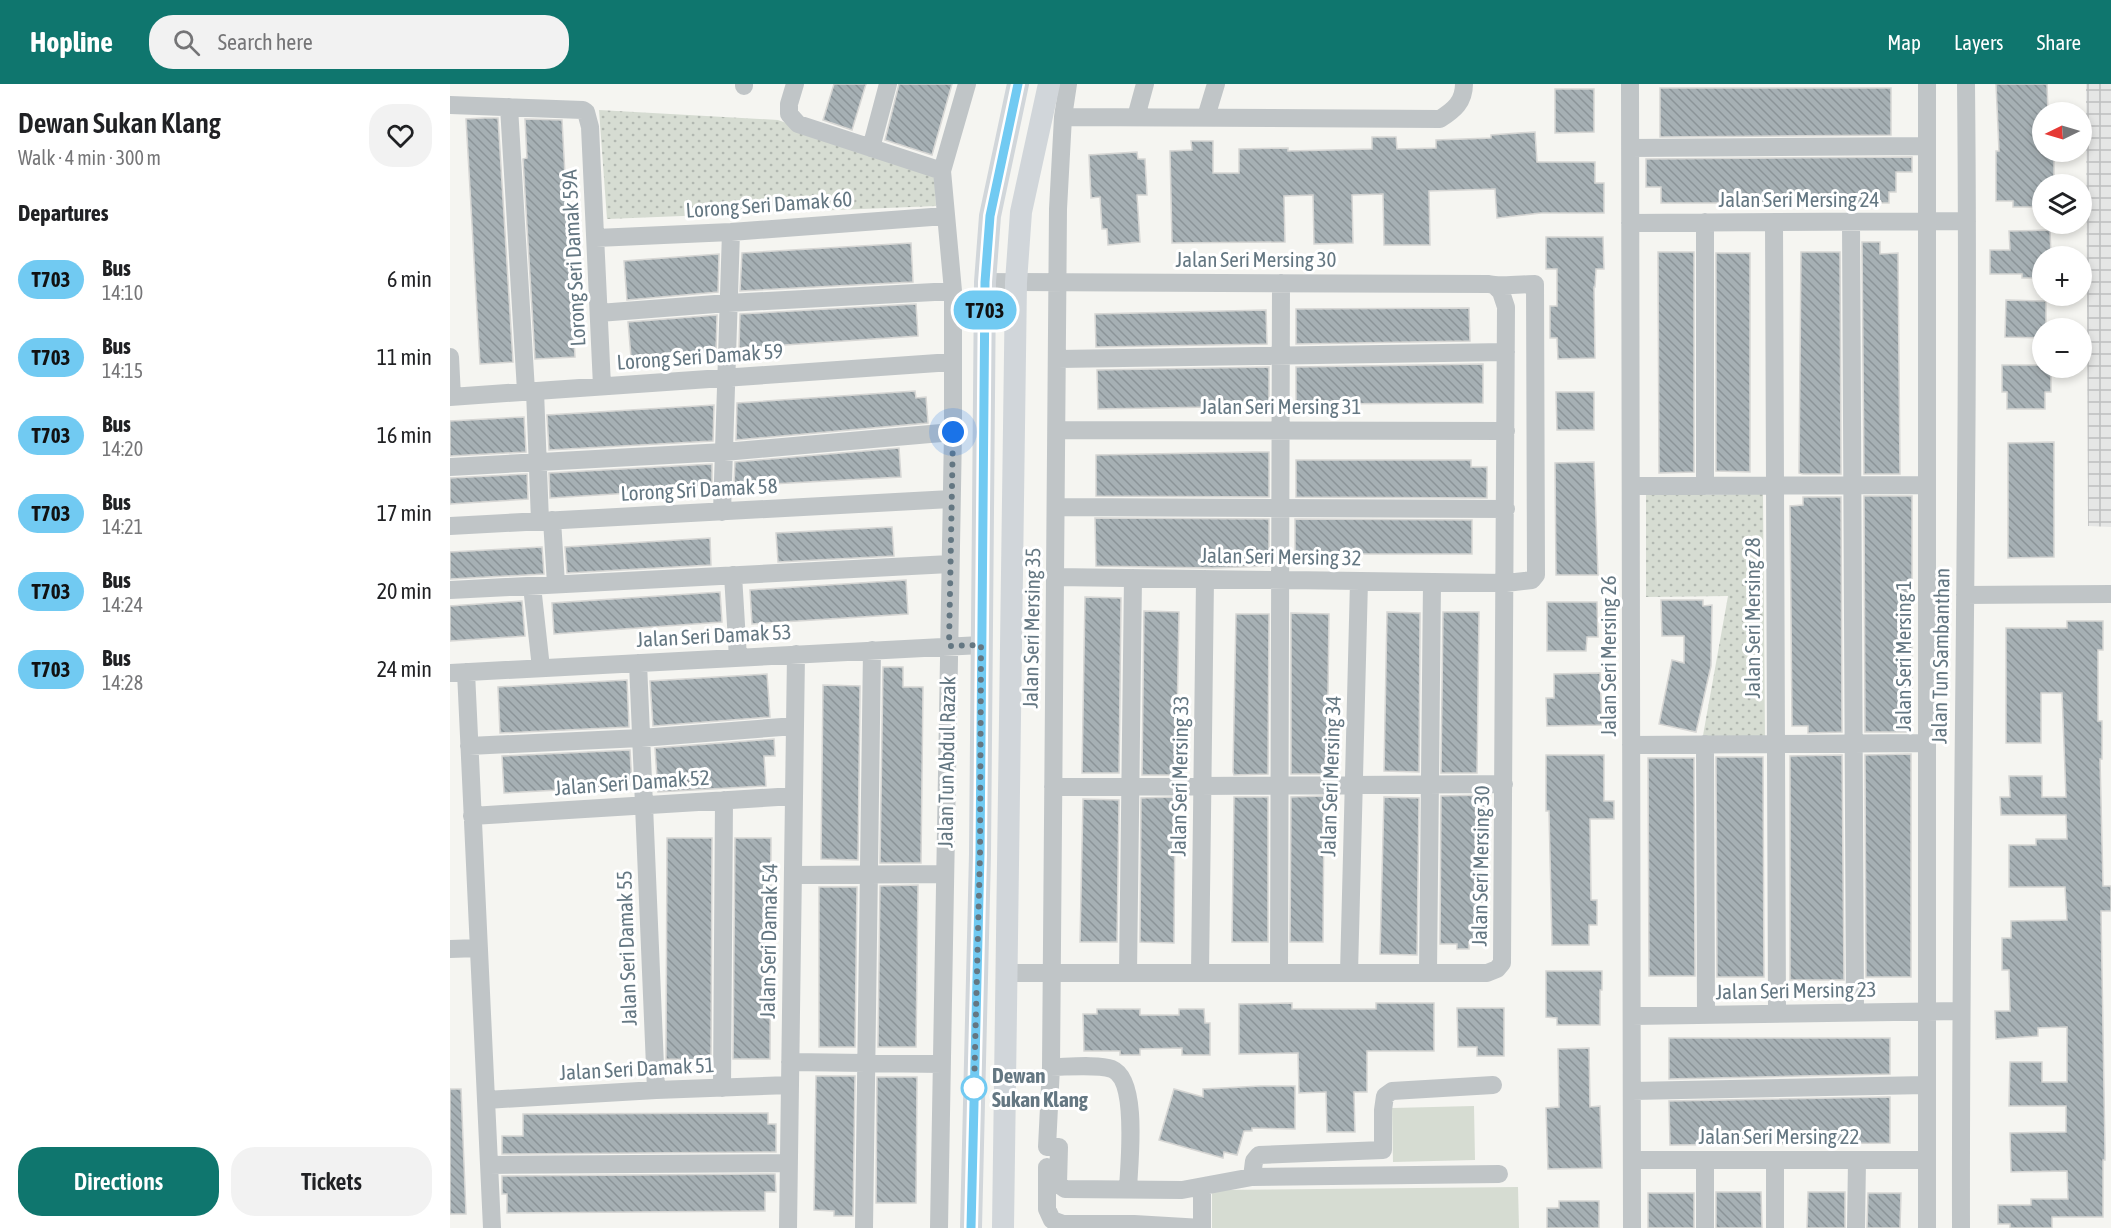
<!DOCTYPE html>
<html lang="en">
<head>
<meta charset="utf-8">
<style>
  :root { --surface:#fff; --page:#f2f2f2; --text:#202124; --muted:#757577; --accent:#0f766e }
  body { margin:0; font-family:"Asap Condensed",sans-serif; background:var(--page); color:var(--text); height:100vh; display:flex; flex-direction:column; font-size:22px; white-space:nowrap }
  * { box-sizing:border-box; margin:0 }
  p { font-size:20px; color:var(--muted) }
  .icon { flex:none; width:33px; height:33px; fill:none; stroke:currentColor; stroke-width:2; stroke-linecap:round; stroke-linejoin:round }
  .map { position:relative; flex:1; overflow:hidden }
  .panel { display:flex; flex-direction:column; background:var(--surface); width:450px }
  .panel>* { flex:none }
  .badge { padding:0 12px; border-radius:20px; font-size:21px; line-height:39px }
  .needle { width:39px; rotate:265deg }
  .buttons { position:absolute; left:1582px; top:18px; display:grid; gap:12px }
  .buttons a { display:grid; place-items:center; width:60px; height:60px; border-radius:50%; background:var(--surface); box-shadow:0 3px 9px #0003; font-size:30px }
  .you { position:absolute; width:30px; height:30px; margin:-15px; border:4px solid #fff; border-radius:50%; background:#1a73e8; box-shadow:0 0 0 9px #1a73e833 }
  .map>.badge { position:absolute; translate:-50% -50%; box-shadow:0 0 0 3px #fff }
  h2 { padding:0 18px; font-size:22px; line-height:54px }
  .round { display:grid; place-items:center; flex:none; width:63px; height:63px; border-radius:24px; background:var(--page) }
  .overview { display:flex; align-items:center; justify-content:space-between; height:102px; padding:0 18px }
  h1 { font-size:28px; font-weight:600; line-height:45px }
  .button { display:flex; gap:12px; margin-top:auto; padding:12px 18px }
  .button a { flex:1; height:69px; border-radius:24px; background:var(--accent); color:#fff; font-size:24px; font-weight:600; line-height:69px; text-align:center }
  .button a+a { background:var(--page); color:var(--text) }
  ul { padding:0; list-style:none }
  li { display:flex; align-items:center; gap:18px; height:78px; padding:0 18px }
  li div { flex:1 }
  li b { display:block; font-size:22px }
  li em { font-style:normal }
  li .badge { min-width:66px; font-weight:700; text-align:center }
  header { display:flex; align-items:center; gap:36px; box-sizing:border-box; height:84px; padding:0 30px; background:var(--accent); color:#fff }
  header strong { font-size:28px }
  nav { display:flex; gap:33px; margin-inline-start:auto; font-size:21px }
  .search { width:420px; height:54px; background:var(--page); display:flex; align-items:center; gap:15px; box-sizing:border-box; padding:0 21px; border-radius:24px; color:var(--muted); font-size:22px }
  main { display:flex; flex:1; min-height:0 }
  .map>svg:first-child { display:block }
  .industrial { fill:url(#industrial-grid) }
  .park { fill:url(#park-dots) }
  .pitch { fill:#d6dcd2 }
  .building { fill:url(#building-back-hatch); stroke:#d6d6d4; stroke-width:1.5 }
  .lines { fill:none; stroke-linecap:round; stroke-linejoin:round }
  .minor { stroke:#c0c5c7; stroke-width:18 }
  .major { stroke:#d1d6da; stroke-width:22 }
  .line-casing { stroke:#fff; stroke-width:14 }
  .line { stroke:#71caf2; stroke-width:9 }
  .walk { stroke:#647782; stroke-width:6; stroke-dasharray:0 10.8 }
  .stop-dot { fill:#fff; stroke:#71caf2; stroke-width:3 }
  .labels { text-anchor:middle; stroke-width:6; stroke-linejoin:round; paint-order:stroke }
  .street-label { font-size:21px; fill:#647782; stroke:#fff }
  .stop-label { font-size:21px; font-weight:bold; fill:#647782; stroke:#fff; text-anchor:start }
</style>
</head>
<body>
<header>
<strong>Hopline</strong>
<div class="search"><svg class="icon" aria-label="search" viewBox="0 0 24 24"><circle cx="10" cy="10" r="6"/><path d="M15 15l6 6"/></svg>Search here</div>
<nav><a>Map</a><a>Layers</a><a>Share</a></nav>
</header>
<main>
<section class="panel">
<div class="overview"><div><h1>Dewan Sukan Klang</h1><p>Walk · 4 min · 300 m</p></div><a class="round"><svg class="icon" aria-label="heart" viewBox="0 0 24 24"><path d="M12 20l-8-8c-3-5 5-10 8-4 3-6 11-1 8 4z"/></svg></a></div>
<h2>Departures</h2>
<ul>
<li><span class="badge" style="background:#71caf2;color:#111">T703</span><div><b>Bus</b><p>14:10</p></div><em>6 min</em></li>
<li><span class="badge" style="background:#71caf2;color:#111">T703</span><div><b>Bus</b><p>14:15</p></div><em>11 min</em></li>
<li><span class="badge" style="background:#71caf2;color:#111">T703</span><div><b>Bus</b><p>14:20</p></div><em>16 min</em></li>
<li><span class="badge" style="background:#71caf2;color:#111">T703</span><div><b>Bus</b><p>14:21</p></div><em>17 min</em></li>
<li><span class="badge" style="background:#71caf2;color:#111">T703</span><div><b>Bus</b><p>14:24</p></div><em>20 min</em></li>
<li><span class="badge" style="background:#71caf2;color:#111">T703</span><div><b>Bus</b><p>14:28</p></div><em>24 min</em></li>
</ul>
<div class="button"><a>Directions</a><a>Tickets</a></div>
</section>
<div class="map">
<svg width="1661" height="1144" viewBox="0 0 1661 1144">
  <defs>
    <pattern id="industrial-grid" width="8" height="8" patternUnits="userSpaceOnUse" patternTransform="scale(1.5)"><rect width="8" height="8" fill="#e5e6e5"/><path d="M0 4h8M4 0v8" fill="none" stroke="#bdbfbf"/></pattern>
    <pattern id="park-dots" width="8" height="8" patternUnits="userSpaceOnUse" patternTransform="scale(1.5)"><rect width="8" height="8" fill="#d6dcd2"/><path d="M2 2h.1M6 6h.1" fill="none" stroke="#b1b7b0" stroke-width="1.8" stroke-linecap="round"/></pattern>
    <pattern id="building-back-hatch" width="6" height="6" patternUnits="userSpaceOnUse" patternTransform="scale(1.5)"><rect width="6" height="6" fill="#a6b0b4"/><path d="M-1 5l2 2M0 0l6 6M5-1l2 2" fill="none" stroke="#8b9498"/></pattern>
  </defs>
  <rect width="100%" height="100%" fill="#f5f5f1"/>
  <path class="industrial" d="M1636 0H1661V443L1638 442Z"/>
  <path class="park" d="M149 26 328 36 485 93 486 122 157 135Z
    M1313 410 1315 656 1252 657 1278 512 1196 513V411Z"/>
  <path class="pitch" d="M1024 1022 1025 1076 943 1078 942 1024Z
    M1068 1103 1069 1144H762V1106Z"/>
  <path class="building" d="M384 0H416L402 46 373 36Z
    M449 0H502L482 71 435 56Z
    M1546 0H1597L1598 28H1593V68H1604V100H1593V123H1563V117H1546V67H1549Z
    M1210 4H1441V51L1210 53Z
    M1105 5H1144V48L1105 49Z
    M35 34H48L63 278 30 280 16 35Z
    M75 35 112 36 125 273 85 275 73 75 77 74Z
    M1085 48 1087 78H1145V99H1154V129H1091L1047 134 1045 105 979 107 980 161H934L933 110 902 111 903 159 864 160 863 111 834 112 835 158 722 159 720 67 742 66 741 57H763V89H789V65L838 64V67L922 65V53H946L947 65 986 64V56L1041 54V51Z
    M687 68 688 75H695L697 111H687L690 158 658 161 657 145H652L650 113 641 114 639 71Z
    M1462 73V88H1446V108H1439V119H1211V103H1196V75Z
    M1600 146 1601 172H1593V194H1572V190H1540V166H1560L1559 147Z
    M1096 153H1153L1154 185H1146L1145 203H1144L1145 274 1108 275 1107 254H1100V222H1107V185H1096Z
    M1412 158H1430V170L1448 169 1450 390H1414Z
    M461 159 463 198 290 207 292 169Z
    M1208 168H1244V388L1209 389Z
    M1351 168H1390L1391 390H1353L1349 389Z
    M1266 169H1300V388L1266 387Z
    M269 170 268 208 177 216 174 177Z
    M1556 216 1596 217V244H1593V254L1555 253Z
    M466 220 468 252 289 264 290 230Z
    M1019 224 1020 257 846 260V225Z
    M816 226 817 260 646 263 645 230Z
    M267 231 266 267 181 273 178 238Z
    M1033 280V319L846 320V283Z
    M1552 281H1593V284H1601V308H1595V325H1557V308H1552Z
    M819 283V322L648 325 647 286Z
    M465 307 466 314 476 313 478 339 286 356 287 319Z
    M1106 308H1144V346H1107Z
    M264 321 263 357 99 366 97 331Z
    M74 333 76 368 0 372V337Z
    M1604 358V473L1558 474V359Z
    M449 364 451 393 284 402 285 378Z
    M805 368H819V413L646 412V371Z
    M846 376H1021V383H1037V414L846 413Z
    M1144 378 1148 491H1106L1105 379Z
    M262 380V404L100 414 99 389Z
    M77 390 78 415 0 420V394Z
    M1414 412H1462V648H1415Z
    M1353 413H1391L1392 648 1358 649V642H1342L1340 422 1353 421Z
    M645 434 819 435V482L763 484 646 482Z
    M845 435 1022 436V470H845Z
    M442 443 444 472 328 478 326 449Z
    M260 454 261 481 117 489 115 463Z
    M92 463 94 490 0 495V468Z
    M456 496 458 530 302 540 300 506Z
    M270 508 272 538 104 550 102 519Z
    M635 513 671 514 669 689H632Z
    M1211 516H1253V522L1262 521 1261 582 1246 648 1209 640 1222 576 1234 579V552H1212Z
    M72 517 75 552 0 557V522Z
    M1097 518H1147L1148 553H1137L1136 567H1097Z
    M694 527 729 528 726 691H692Z
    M937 528 970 529 969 688 934 687Z
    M993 528H1029L1027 689H991Z
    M841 529 879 530 877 689 874 690H841Z
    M786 530H819L818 690 784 691 783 688Z
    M1617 537H1653V566H1648V637H1652V675H1650L1653 802H1661V827H1651L1655 1067V1076H1653V1133H1602V1144H1560V1140H1548V1121H1581V1115H1618L1617 1087 1561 1088 1560 1049 1616 1048V1022H1559L1560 978H1592V998H1617V943L1588 944V952L1546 955 1545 927H1560L1559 886H1552V854H1561V837L1617 836 1615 803H1559V761H1586V755H1617L1616 731H1551L1550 713H1560L1559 692H1592V713H1616L1612 609H1591V659H1556V544H1617Z
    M433 583H453V603H473L471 779H430Z
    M1150 589 1152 641 1097 642 1096 614H1104V590Z
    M317 590 320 633 203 642 200 597Z
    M177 596 179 643 50 649 48 603Z
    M373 601 410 602 408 776 371 775Z
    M324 655 325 672H314L316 702 208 708 205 664Z
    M180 666 182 702 54 709 52 672Z
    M1461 670V893H1416L1415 671Z
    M1096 671H1154V717H1164V735H1140L1141 816H1147V841H1139V861H1102L1099 727H1096Z
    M1392 671 1394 896H1340V672Z
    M1266 673H1313L1314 893H1267Z
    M1198 674H1244L1245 892H1199Z
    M1035 711 1033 858H1019V865H1007V860H990L991 712Z
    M874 712 873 858H840L841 713Z
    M725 713 724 859 690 858 691 714Z
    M784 713H818V858H782Z
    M934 713 969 714 967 871 930 870Z
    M633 715 669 716 667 858H630Z
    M217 754H262L261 976 216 975Z
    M285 754H321L320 975H283Z
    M468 801 466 963H428L430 802Z
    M369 803H407L405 963H369Z
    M1096 887H1152V906H1150V941H1107V934L1096 933Z
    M842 919V925H926V919H984V967H917V1008H904L905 1048H877L876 1008 849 1009 848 969 789 970V920Z
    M1007 924H1054V972H1027V963H1008Z
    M647 925H690V931H729V925H754L755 939H760V971H732V964L690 965V971H670V967H634L633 930H647Z
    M1219 954H1440V990L1219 995Z
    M1139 964 1140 1023 1150 1022 1152 1084 1098 1085 1096 1024 1109 1023 1108 965Z
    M366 992H405L403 1132H384V1127L364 1126Z
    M427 993H467L466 1119H426Z
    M811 1002H845V1045L802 1044V1047H794L787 1071 774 1068 773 1074 709 1056 724 1005 753 1013V1005Z
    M0 1005H11L16 1130H0Z
    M1440 1013V1059L1220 1061 1219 1017Z
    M318 1029V1040H326V1068L52 1070V1052H73V1030Z
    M325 1090 326 1108H315V1127L57 1129V1110H52V1092Z
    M1266 1108H1311L1312 1144H1266Z
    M1358 1108H1395V1144H1357Z
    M1198 1109H1244V1144H1198Z
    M1418 1109H1451L1450 1144H1417Z
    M1109 1117H1149V1144H1097V1124H1109Z"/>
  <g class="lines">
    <path class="minor" d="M345 0 339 20V30L348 40 492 87
      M618 0 613 33 608 125 601 983 597 1063H609L608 1100 615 1105 732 1106 802 1093 1049 1090
      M1180 0 1182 1144
      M1477 0V1144
      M294 2V0
      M0 21 133 26 136 28 140 43 152 302
      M59 23 76 307
      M613 33 990 35C1004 26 1014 18 1014 0
      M686 33 695 0
      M756 33 766 0
      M421 64 438 0
      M1180 64 1477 62
      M1324 138 1327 929
      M1401 138 1405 928
      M1180 139 1517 137
      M146 154 281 148 495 132
      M535 198 1039 200C1048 203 1074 200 1085 200L1086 491 1082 496 1056 499 605 493
      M149 229 278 219 503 207
      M0 273 2 313
      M608 275 1056 268
      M85 307 90 437
      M0 313 502 278
      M607 346 1056 347
      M0 383 274 368 503 348
      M1181 402 1476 401
      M1255 402V138
      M606 423 1056 425
      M272 428 281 148
      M102 436 106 500
      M0 442 501 415
      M283 491 288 574
      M82 502 91 584
      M0 506 500 480
      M1515 511 1661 510
      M188 579 206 1006
      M16 588 42 1144
      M0 589 531 561
      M1255 660 1256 930
      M1181 661 1476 659
      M19 662 191 654 345 642
      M603 703 1054 700
      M22 732 344 712
      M343 791 495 790
      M0 865 29 864
      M556 889H1037L1047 885 1052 879 1056 223 1051 208 1045 202
      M678 889 683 494
      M750 889 755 495
      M829 889 831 199
      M899 889 909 497
      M978 889 982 498
      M1182 932 1510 927
      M340 978 492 980
      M601 983C616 983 648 980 662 985 689 996 679 1079 678 1105
      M272 1004 274 716
      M1182 1007 1476 1001
      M36 1016 206 1006 340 1001
      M1182 1076H1477
      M1325 1076V1144
      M39 1081 338 1079
      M597 1083V1125L602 1136 613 1140H684L752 1144
      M802 1093 804 1077 809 1071 933 1066V1026L935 1012 942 1007 1043 1001
      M752 1103V1144
      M338 1144 346 570
      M414 1144 422 566
      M489 1144 503 348V207L492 87 517 0
      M1255 1144V1076
      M1406 1144 1407 1076
      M1511 1144C1510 763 1520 381 1516 0"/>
    <path class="major" d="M521 1144 530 770 535 198 540 132 568 0
      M553 1144 566 198 571 128 599 0"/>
  </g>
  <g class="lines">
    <defs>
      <path id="line" d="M521 1144 530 770 535 198 540 132 568 0"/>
    </defs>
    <use href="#line" class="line-casing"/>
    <use href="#line" class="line"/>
    <path class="walk" d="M503 348 499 562 531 561 530 770 524 1007V1004"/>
  </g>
  <circle class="stop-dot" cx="524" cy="1004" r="12"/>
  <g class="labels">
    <g class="street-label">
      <text x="1349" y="123">Jalan Seri Mersing 24</text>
      <text transform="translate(319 121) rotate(-4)" y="7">Lorong Seri Damak 60</text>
      <text transform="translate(124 174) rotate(-93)" y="7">Lorong Seri Damak 59A</text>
      <text x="806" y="183">Jalan Seri Mersing 30</text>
      <text transform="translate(250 273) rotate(-4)" y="7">Lorong Seri Damak 59</text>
      <text x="831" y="330">Jalan Seri Mersing 31</text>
      <text transform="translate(249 406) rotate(-3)" y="7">Lorong Sri Damak 58</text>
      <text transform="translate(831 473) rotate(1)" y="7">Jalan Seri Mersing 32</text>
      <text transform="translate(1303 534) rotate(-90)" y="7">Jalan Seri Mersing 28</text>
      <text transform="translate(582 544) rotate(-89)" y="7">Jalan Seri Mersing 35</text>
      <text transform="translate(264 552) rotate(-3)" y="7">Jalan Seri Damak 53</text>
      <text transform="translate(1159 572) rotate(-90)" y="7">Jalan Seri Mersing 26</text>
      <text transform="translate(1454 572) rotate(-90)" y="7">Jalan Seri Mersing 1</text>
      <text transform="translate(1491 572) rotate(-89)" y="7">Jalan Tun Sambanthan</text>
      <text transform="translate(497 678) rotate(-89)" y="7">Jalan Tun Abdul Razak</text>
      <text transform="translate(730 692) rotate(-89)" y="7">Jalan Seri Mersing 33</text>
      <text transform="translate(881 692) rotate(-88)" y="7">Jalan Seri Mersing 34</text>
      <text transform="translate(182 699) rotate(-4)" y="7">Jalan Seri Damak 52</text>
      <text transform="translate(1031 782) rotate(-89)" y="7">Jalan Seri Mersing 30</text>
      <text transform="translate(319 857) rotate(-89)" y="7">Jalan Seri Damak 54</text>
      <text transform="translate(177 864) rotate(-92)" y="7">Jalan Seri Damak 55</text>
      <text transform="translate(1346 907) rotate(-1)" y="7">Jalan Seri Mersing 23</text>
      <text transform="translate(187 985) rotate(-3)" y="7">Jalan Seri Damak 51</text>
      <text x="1329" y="1060">Jalan Seri Mersing 22</text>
    </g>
    <g class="stop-label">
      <text x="542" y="999">Dewan<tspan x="542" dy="24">Sukan Klang</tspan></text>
    </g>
  </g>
</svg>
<div class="buttons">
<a><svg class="needle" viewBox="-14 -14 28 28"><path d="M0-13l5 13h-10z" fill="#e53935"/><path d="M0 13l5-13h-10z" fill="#757577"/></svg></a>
<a><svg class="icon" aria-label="layers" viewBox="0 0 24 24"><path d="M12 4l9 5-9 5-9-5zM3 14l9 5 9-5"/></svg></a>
<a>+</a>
<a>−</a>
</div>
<div class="you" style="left:503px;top:348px"></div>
<b class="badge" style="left:535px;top:226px;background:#71caf2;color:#111">T703</b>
</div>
</main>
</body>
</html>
